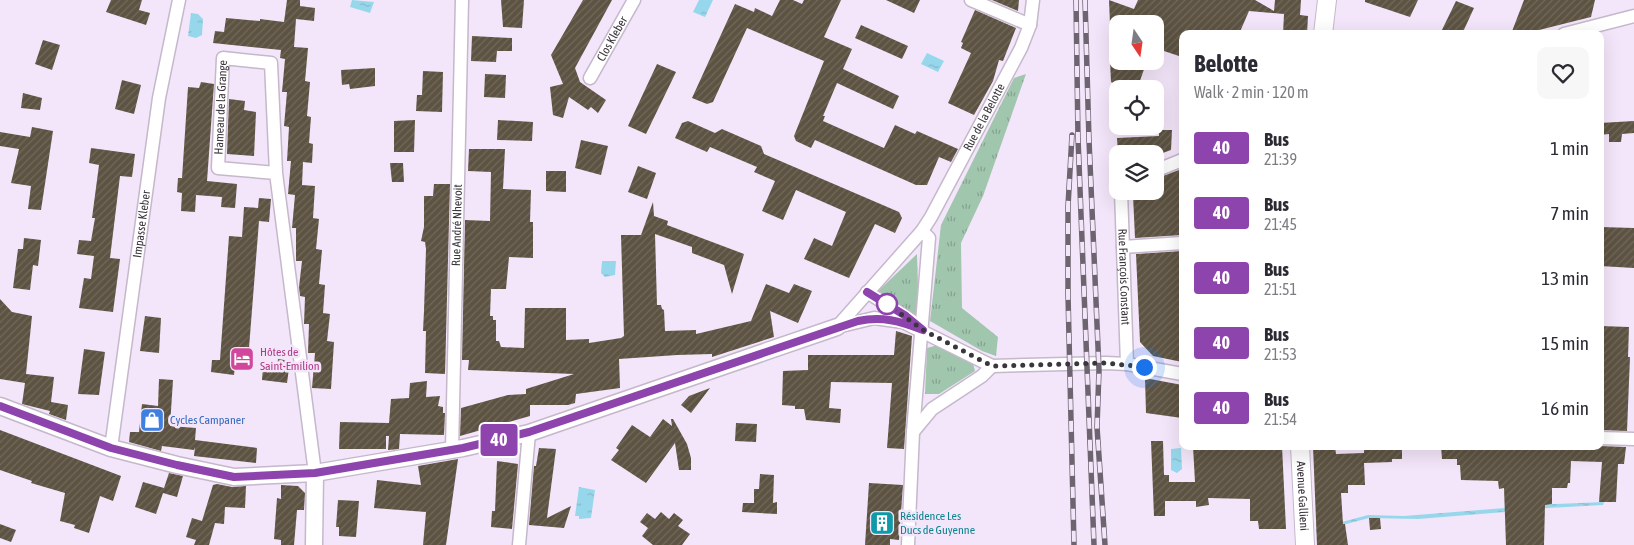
<!DOCTYPE html>
<html lang="en">
<head>
<meta charset="utf-8">
<style>
  :root { --surface:#fff; --page:#f7f7f7; --text:#2b2b33; --muted:#7c7c81 }
  body { margin:0; font-family:"Asap Condensed",sans-serif; background:var(--page); color:var(--text); height:100vh; display:flex; flex-direction:column; font-size:19px; white-space:nowrap }
  * { box-sizing:border-box; margin:0 }
  p { font-size:16px; color:var(--muted) }
  .icon { flex:none; width:28px; height:28px; fill:none; stroke:currentColor; stroke-width:2; stroke-linecap:round; stroke-linejoin:round }
  .map { position:relative; flex:1; overflow:hidden }
  .details { position:absolute; left:1179px; top:30px; width:425px; height:420px; display:flex; flex-direction:column; background:var(--surface); border-radius:10px; box-shadow:0 5px 20px #0002 }
  .details>* { flex:none }
  .badge { padding:0 10px; border-radius:4px; font-size:18px; line-height:32px }
  .needle { width:32px; rotate:167deg }
  .buttons { position:absolute; left:1109px; top:15px; display:grid; gap:10px }
  .buttons a { display:grid; place-items:center; width:55px; height:55px; border-radius:10px; background:var(--surface); box-shadow:0 5px 20px #0002; font-size:25px }
  .you { position:absolute; width:25px; height:25px; margin:-12px; border:4px solid #fff; border-radius:50%; background:#1a73e8; box-shadow:0 0 0 8px #1a73e833 }
  .map>.badge { position:absolute; translate:-50% -50%; box-shadow:0 0 0 2px #fff }
  .round { display:grid; place-items:center; flex:none; width:52px; height:52px; border-radius:10px; background:var(--page) }
  .summary { display:flex; align-items:center; justify-content:space-between; height:85px; padding:0 15px }
  h1 { font-size:24px; font-weight:700; line-height:38px }
  ul { padding:0; list-style:none }
  li { display:flex; align-items:center; gap:15px; height:65px; padding:0 15px }
  li div { flex:1 }
  li b { display:block; font-size:19px }
  li em { font-style:normal }
  li .badge { min-width:55px; font-weight:700; text-align:center }
  .map>svg:first-child { display:block }
  .grass { fill:url(#grass-tufts) }
  .water { fill:url(#water-ripples) }
  .building { fill:url(#building-hatch) }
  .lines { fill:none; stroke-linecap:round; stroke-linejoin:round }
  .minor-casing { stroke:#c5b8cb; stroke-width:15 }
  .tertiary-casing { stroke:#c5b8cb; stroke-width:19 }
  .secondary-casing { stroke:#c5b8cb; stroke-width:20 }
  .minor { stroke:#fff; stroke-width:12 }
  .tertiary { stroke:#fff; stroke-width:16 }
  .secondary { stroke:#fff; stroke-width:18 }
  .rail-casing { stroke:#6c646f; stroke-width:5.5 }
  .rail { stroke:#f4e6fa; stroke-width:4; stroke-dasharray:11; stroke-linecap:butt }
  .line-casing { stroke:#fff; stroke-width:11 }
  .line { stroke:#8e44ad; stroke-width:8 }
  .walk { stroke:#3b353d; stroke-width:5; stroke-dasharray:0 9 }
  .stop-dot { fill:#fff; stroke:#8e44ad; stroke-width:2.5 }
  .labels { text-anchor:middle; stroke-width:5; stroke-linejoin:round; paint-order:stroke }
  .street-label { font-size:12px; fill:#3b353d; stroke:#f4e6fa }
  .hotel-label { font-size:12px; fill:#b23c85; stroke:#f4e6fa; text-anchor:start }
  .shop-label { font-size:12px; fill:#366cbe; stroke:#f4e6fa; text-anchor:start }
  .culture-label { font-size:12px; fill:#0d838f; stroke:#f4e6fa; text-anchor:start }
</style>
</head>
<body>
<div class="map">
<svg width="1634" height="545" viewBox="0 0 1634 545">
  <defs>
    <pattern id="grass-tufts" width="24" height="20" patternUnits="userSpaceOnUse" patternTransform="scale(1.25)"><rect width="24" height="20" fill="#a1c6ae"/><path d="M3 7l-1-3M5 7V3M7 7l1-3M15 17l-1-3M17 17v-4M19 17l1-3" fill="none" stroke="#84a28f"/></pattern>
    <pattern id="water-ripples" width="26" height="14" patternUnits="userSpaceOnUse" patternTransform="scale(1.25)"><rect width="26" height="14" fill="#97d7eb"/><path d="M2 4q2-2 4 0t4 0M15 11q2-2 4 0t4 0" fill="none" stroke="#83b9ca"/></pattern>
    <pattern id="building-hatch" width="6" height="6" patternUnits="userSpaceOnUse" patternTransform="scale(1.25)"><rect width="6" height="6" fill="#5d5342"/><path d="M-1 1l2-2M0 6l6-6M5 7l2-2" fill="none" stroke="#72695c"/></pattern>
  </defs>
  <rect width="100%" height="100%" fill="#f4e6fa"/>
  <path class="grass" d="M1026 74 983 196 961 243 962 308 998 337 996 356 982 351 930 321 941 225 1014 78Z
    M917 254 919 317 876 293Z
    M938 345 973 364 975 371 939 394H925L927 348Z"/>
  <path class="water" d="M352 0 374 2 370 13 350 7Z
    M699 0H713L705 17 693 12Z
    M191 13 198 14 203 19 202 35 196 38 188 36Z
    M927 53 944 61 938 72 921 64Z
    M602 261H616L615 275 605 277 601 273Z
    M1181 448 1182 469 1177 473 1171 470V449Z
    M579 487 595 490 591 518 579 519V516H575Z
    M1604 502 1603 505 1530 509 1531 505Z
    M1505 508V512L1418 519 1369 518 1316 532V529L1368 515 1404 516Z"/>
  <path class="building" d="M111 0H142L139 10 150 13 146 25 106 12Z
    M287 0H300V6L315 8 314 21 296 19 294 47 308 48 305 81 310 82 307 116 311 117 309 143 313 144 312 163 303 162 302 185 315 186 313 218 319 219 316 249 322 250 319 284 325 285 323 313 330 314 327 341 334 342 331 389 312 388 315 353H308L309 324H304L305 297 300 296 299 287 302 261H296V228H292L295 195 288 194 291 161H287L289 127 284 126 287 92H282L285 59 280 58 281 50 213 43 215 31 224 32 226 18 260 21V19L284 22Z
    M501 0H524L522 28 503 27Z
    M583 0H612L575 68 580 82 606 100 598 113 591 107 588 110 569 97 563 118 553 115 550 87 563 84 551 55Z
    M780 0H793L802 4 804 0H841L824 37 852 49 843 69 899 96 893 109 837 83 823 116H825L823 121 884 148 895 125 915 134 917 131 958 149 951 162 939 157 927 185H916L815 140 811 148 796 141 794 136 824 61 747 28 713 102 707 104 692 98 735 4 754 12 755 8 772 16Z
    M886 0H920L914 13Z
    M992 0H1019L1018 11Z
    M1109 0 1134 9 1138 0H1255L1274 11 1275 0H1301L1300 15 1308 16 1307 34H1283L1284 14 1249 11 1239 34H1182V57L1155 48V24H1110Z
    M1365 0H1418L1410 17 1365 2Z
    M1524 0H1595L1591 17 1523 34H1511Z
    M1456 1 1474 8 1462 34H1440Z
    M975 10 1016 28 1003 61 999 60 993 81 974 115 948 103 971 53 961 48 963 43 961 42Z
    M861 25 908 46 902 59 855 38Z
    M472 36 512 38V51H497L496 62 471 61Z
    M43 40 60 45 52 70 35 64Z
    M1110 61H1147L1137 89H1123L1111 82Z
    M657 64 676 72 646 134 628 126Z
    M375 68V86L350 89 349 84 342 85 341 70Z
    M423 71 443 72 442 112 416 111 417 95H422Z
    M485 74 506 75 505 98 484 97Z
    M122 80 141 85 134 114 115 109Z
    M201 82 214 84 207 181 237 184 235 208 221 207 222 197 196 195 195 212 181 211 182 193 177 192 178 178H182L188 87 199 88Z
    M23 93 42 98 40 110 21 108Z
    M229 99 245 101 244 110 256 112 254 156 227 154Z
    M415 120 414 152H394V121Z
    M498 120 533 122 532 141 497 140Z
    M688 121 715 133 722 129 761 146 764 154 899 212 902 218 895 233 875 224 849 278 804 259 814 238 832 246 846 212 796 190 783 220 762 211 775 181 754 172 757 167 710 147 707 152 675 138 682 123Z
    M1634 121V133L1622 134 1621 142H1609V134L1600 135V123Z
    M32 127 53 131 41 210 28 209 31 186 11 183 19 149 0 146V132L30 137Z
    M1159 130H1172L1171 150 1160 154H1118L1117 138 1159 136Z
    M581 140 608 146 601 175 575 168Z
    M91 148 135 154 132 177 120 176 110 258 120 259 113 312 79 308 84 278 91 279 94 256 77 254 79 240 91 241 95 218H92L99 165 89 163Z
    M469 149H505L503 189 531 190 530 222H533V258L509 257 506 289H491L490 316H493V320H496V341H499L501 347 524 348 525 308H566V340L589 339V343L621 338 624 336 621 235H641L653 202 654 216 668 221 667 225 744 254 732 294 724 265 692 253V247L655 234 657 305H661L662 309 664 310 665 331 696 330V334L751 321 766 284 789 293 794 284 812 291 798 323 770 311 774 337 712 357V354L677 355 619 359 620 388 576 394 575 403 568 405H530V416L460 436 461 408 508 395 526 394V389L574 374 468 370 469 360H462L465 220 490 221 491 172 468 171Z
    M390 163H403L404 182H392Z
    M638 166 656 173 647 199 628 192Z
    M1179 170H1182V235L1135 238 1133 195H1146V191H1155V179Z
    M546 171H566V192L546 191Z
    M434 184H450L445 374 425 373 426 331H423L424 311 426 249 425 242 421 241 424 227V196H433Z
    M259 198 271 199 269 222 259 221 249 348 237 347 234 375 211 372 212 360H220L229 236 242 237 244 207 258 208Z
    M1600 227 1634 228V268L1600 266Z
    M24 238 41 240 38 266 33 265 30 290 13 288 18 249H23Z
    M1182 251V362L1153 356 1140 342 1136 254Z
    M0 299 12 312 32 316 26 374 54 377 51 402 68 405 66 420 49 414 50 411 22 404 25 383 0 379Z
    M145 316 161 318 159 353 140 351Z
    M1600 326 1629 327 1628 357H1630L1627 431 1600 430Z
    M896 331 912 336 904 449 887 448 892 383 831 382 829 408 841 409 840 423 806 420 804 409H795V406L782 405 783 371 808 370V355H894Z
    M84 349 105 352 99 395 78 394Z
    M278 359 290 361 287 383 262 380 263 367 277 368Z
    M1145 378 1182 385V418L1146 413Z
    M159 379 173 380 170 426 196 428 195 440 257 448 256 463 194 456 195 447 194 450 162 446 161 451 129 442 130 432H139L142 404 158 406Z
    M427 381 426 397 440 396 438 406 443 407V413H445L444 435 400 434 399 449 388 450 389 436H386V449H339L340 422 389 423 391 399 409 398 410 383Z
    M710 388 691 413 681 405 689 396Z
    M663 419 672 426 671 419H673L687 444 691 458V470H679L675 443 646 483 611 460 619 450 616 448 632 425 650 437Z
    M736 423 757 424 756 442 735 441Z
    M0 430 121 476 113 501 100 496 89 533 74 528 75 525 60 521 65 493 31 483 32 481 0 470Z
    M1151 441H1163L1164 475H1169V482H1195L1193 446H1282L1286 529H1259L1258 521H1250V499L1208 498 1209 505 1196 507V501H1165V516H1154Z
    M1313 446 1335 447 1336 454 1364 453V446H1402V459H1392V462L1364 463 1365 485H1348V493H1341L1343 524H1345L1348 545H1317Z
    M1441 446H1559L1592 449 1600 448V446L1626 447 1624 464H1618L1616 502H1599L1602 462 1571 461 1570 483H1568L1567 488H1552V504L1545 505 1544 545H1506L1504 488 1499 489 1498 481 1461 480 1460 465H1457V459H1442Z
    M539 448 556 449 547 518 571 506 564 528 529 525 534 466H536Z
    M458 459 446 545H423L426 512 374 508 377 480 421 485 418 466Z
    M497 461 518 464 512 529 491 527 492 511H495Z
    M169 473 183 476 177 497 163 493 156 514 135 507 143 482 164 488Z
    M760 474 774 475 773 503 777 502V514L742 512 743 503H754V489H759Z
    M869 483 903 485 899 540 890 539V545H865Z
    M217 484 232 487 246 486 245 508 225 507 224 524 215 523 209 545H194L196 540 186 537 192 518 202 521 213 485Z
    M281 485 298 486 305 493 304 510H297L294 545H281V540L274 539 277 498 281 499Z
    M338 500 359 501 356 537 339 536V527H336Z
    M661 512 669 519 674 513 683 520 678 526 690 534 682 545H653L642 536 648 528 640 522 647 513 655 519Z
    M1369 518H1380L1381 529 1370 530Z
    M0 524 16 530 11 542 0 538Z"/>
  <g class="lines">
    <defs>
      <g id="minor">
        <path d="M971 0 1030 25"/>
        <path d="M1564 34 1634 16"/>
        <path id="s1" d="M590 78 634 0"/>
        <path d="M1155 171 1182 160"/>
        <path id="s2" d="M276 173 218 168 223 58 271 63 276 173 315 473"/>
        <path id="s3" d="M1121 191 1127 364"/>
        <path d="M1123 247 1182 243"/>
        <path d="M867 292 914 322"/>
        <path id="s4" d="M837 327 922 231 931 217 1021 48 1030 25 1033 0"/>
        <path d="M837 327 874 318 903 322 992 366 1106 363 1127 364 1182 374"/>
        <path d="M913 432 932 409 982 376 992 366"/>
        <path d="M1600 438 1634 439"/>
        <path id="s5" d="M111 448 159 98 179 0"/>
        <path id="s6" d="M452 450 462 0"/>
        <path d="M519 545 529 433"/>
        <path d="M908 545 913 432 929 238 922 231"/>
      </g>
      <path id="tertiary" d="M0 406 111 448 177 465 234 477 315 473 463 448 529 433 837 327
        M314 545 315 473"/>
      <g id="secondary">
        <path d="M1323 34 1327 0"/>
        <path id="s7" d="M1300 446 1305 545"/>
      </g>
    </defs>
    <use href="#minor" class="minor-casing"/>
    <use href="#tertiary" class="tertiary-casing"/>
    <use href="#secondary" class="secondary-casing"/>
    <use href="#minor" class="minor"/>
    <use href="#tertiary" class="tertiary"/>
    <use href="#secondary" class="secondary"/>
    <defs>
      <path id="rail" d="M1076 0 1078 138 1094 545
        M1085 0 1089 140 1099 370 1097 427 1105 545
        M1072 135 1068 206V295L1074 545"/>
    </defs>
    <use href="#rail" class="rail-casing"/>
    <use href="#rail" class="rail"/>
  </g>
  <g class="lines">
    <defs>
      <path id="line" d="M0 406 111 448 177 465 234 477 315 473 463 448 529 432 858 321C882 316 900 321 923 330L906 316 867 292"/>
    </defs>
    <use href="#line" class="line-casing"/>
    <use href="#line" class="line"/>
    <path class="walk" d="M887 304 923 330 992 366 1106 363 1144 367"/>
  </g>
  <defs>
    <symbol id="hotel-square" viewBox="-11 -11 22 22"><rect x="-9" y="-9" width="18" height="18" rx="4" fill="#d1479c" stroke="#f4e6fa"/><path d="M-6-4.5h1.5V1H6V5H4.5V3h-9V5H-6ZM-4 0a1.8 1.8 0 1 1 3.6 0ZM.5 0V-2.5h3Q6-2.5 6 0Z" fill="#fff"/></symbol>
    <symbol id="shop-square" viewBox="-11 -11 22 22"><rect x="-9" y="-9" width="18" height="18" rx="4" fill="#3f7fe0" stroke="#f4e6fa"/><path d="M-5-2.5h2.3a2.7 3.5 0 0 1 5.4 0H5L5.5 6h-11ZM-1.5-2.5h3a1.5 2.3 0 0 0-3 0Z" fill="#fff"/></symbol>
    <symbol id="building-square" viewBox="-11 -11 22 22"><rect x="-9" y="-9" width="18" height="18" rx="4" fill="#0f9aa8" stroke="#f4e6fa"/><path d="M-4-6H4V6H1V3H-1V6H-4ZM-2.5-4.3h1.7v1.8h-1.7ZM.8-4.3h1.7v1.8H.8ZM-2.5-1h1.7V.8h-1.7ZM.8-1h1.7V.8H.8Z" fill="#fff"/></symbol>
  </defs>
  <g fill-rule="evenodd">
    <use href="#hotel-square" x="228" y="345" width="28" height="28"/>
    <use href="#shop-square" x="138" y="406" width="28" height="28"/>
    <use href="#building-square" x="868" y="509" width="28" height="28"/>
  </g>
  <circle class="stop-dot" cx="887" cy="304" r="10"/>
  <g class="labels">
    <g class="street-label">
      <text dy="4" stroke="none"><textPath href="#s1" startOffset="45">Clos Kleber</textPath></text>
      <text dy="4" stroke="none"><textPath href="#s2" startOffset="119">Hameau de la Grange</textPath></text>
      <text dy="4" stroke="none"><textPath href="#s4" startOffset="258">Rue de la Belotte</textPath></text>
      <text dy="4" stroke="none"><textPath href="#s5" startOffset="226">Impasse Kleber</textPath></text>
      <text dy="4" stroke="none"><textPath href="#s6" startOffset="225">Rue André Nhevoit</textPath></text>
      <text dy="4" stroke="none"><textPath href="#s3" startOffset="86">Rue François Constant</textPath></text>
      <text dy="4" stroke="none"><textPath href="#s7" startOffset="50">Avenue Gallieni</textPath></text>
    </g>
    <g class="hotel-label">
      <text x="260" y="356">Hôtes de<tspan x="260" dy="14">Saint-Emilion</tspan></text>
    </g>
    <g class="shop-label">
      <text x="170" y="424">Cycles Campaner</text>
    </g>
    <g class="culture-label">
      <text x="900" y="520">Résidence Les<tspan x="900" dy="14">Ducs de Guyenne</tspan></text>
    </g>
  </g>
</svg>
<div class="buttons">
<a><svg class="needle" viewBox="-14 -14 28 28"><path d="M0-13l5 13h-10z" fill="#e53935"/><path d="M0 13l5-13h-10z" fill="#7c7c81"/></svg></a>
<a><svg class="icon" aria-label="locate" viewBox="0 0 24 24"><circle cx="12" cy="12" r="6"/><path d="M12 2v4M12 18v4M2 12h4M18 12h4"/></svg></a>
<a><svg class="icon" aria-label="layers" viewBox="0 0 24 24"><path d="M12 4l9 5-9 5-9-5zM3 14l9 5 9-5"/></svg></a>
</div>
<div class="you" style="left:1144px;top:367px"></div>
<b class="badge" style="left:499px;top:440px;background:#8e44ad;color:#fff">40</b>
<section class="details">
<div class="summary"><div><h1>Belotte</h1><p>Walk · 2 min · 120 m</p></div><a class="round"><svg class="icon" aria-label="heart" viewBox="0 0 24 24"><path d="M12 20l-8-8c-3-5 5-10 8-4 3-6 11-1 8 4z"/></svg></a></div>
<ul>
<li><span class="badge" style="background:#8e44ad;color:#fff">40</span><div><b>Bus</b><p>21:39</p></div><em>1 min</em></li>
<li><span class="badge" style="background:#8e44ad;color:#fff">40</span><div><b>Bus</b><p>21:45</p></div><em>7 min</em></li>
<li><span class="badge" style="background:#8e44ad;color:#fff">40</span><div><b>Bus</b><p>21:51</p></div><em>13 min</em></li>
<li><span class="badge" style="background:#8e44ad;color:#fff">40</span><div><b>Bus</b><p>21:53</p></div><em>15 min</em></li>
<li><span class="badge" style="background:#8e44ad;color:#fff">40</span><div><b>Bus</b><p>21:54</p></div><em>16 min</em></li>
</ul>
</section>
</div>
</body>
</html>
